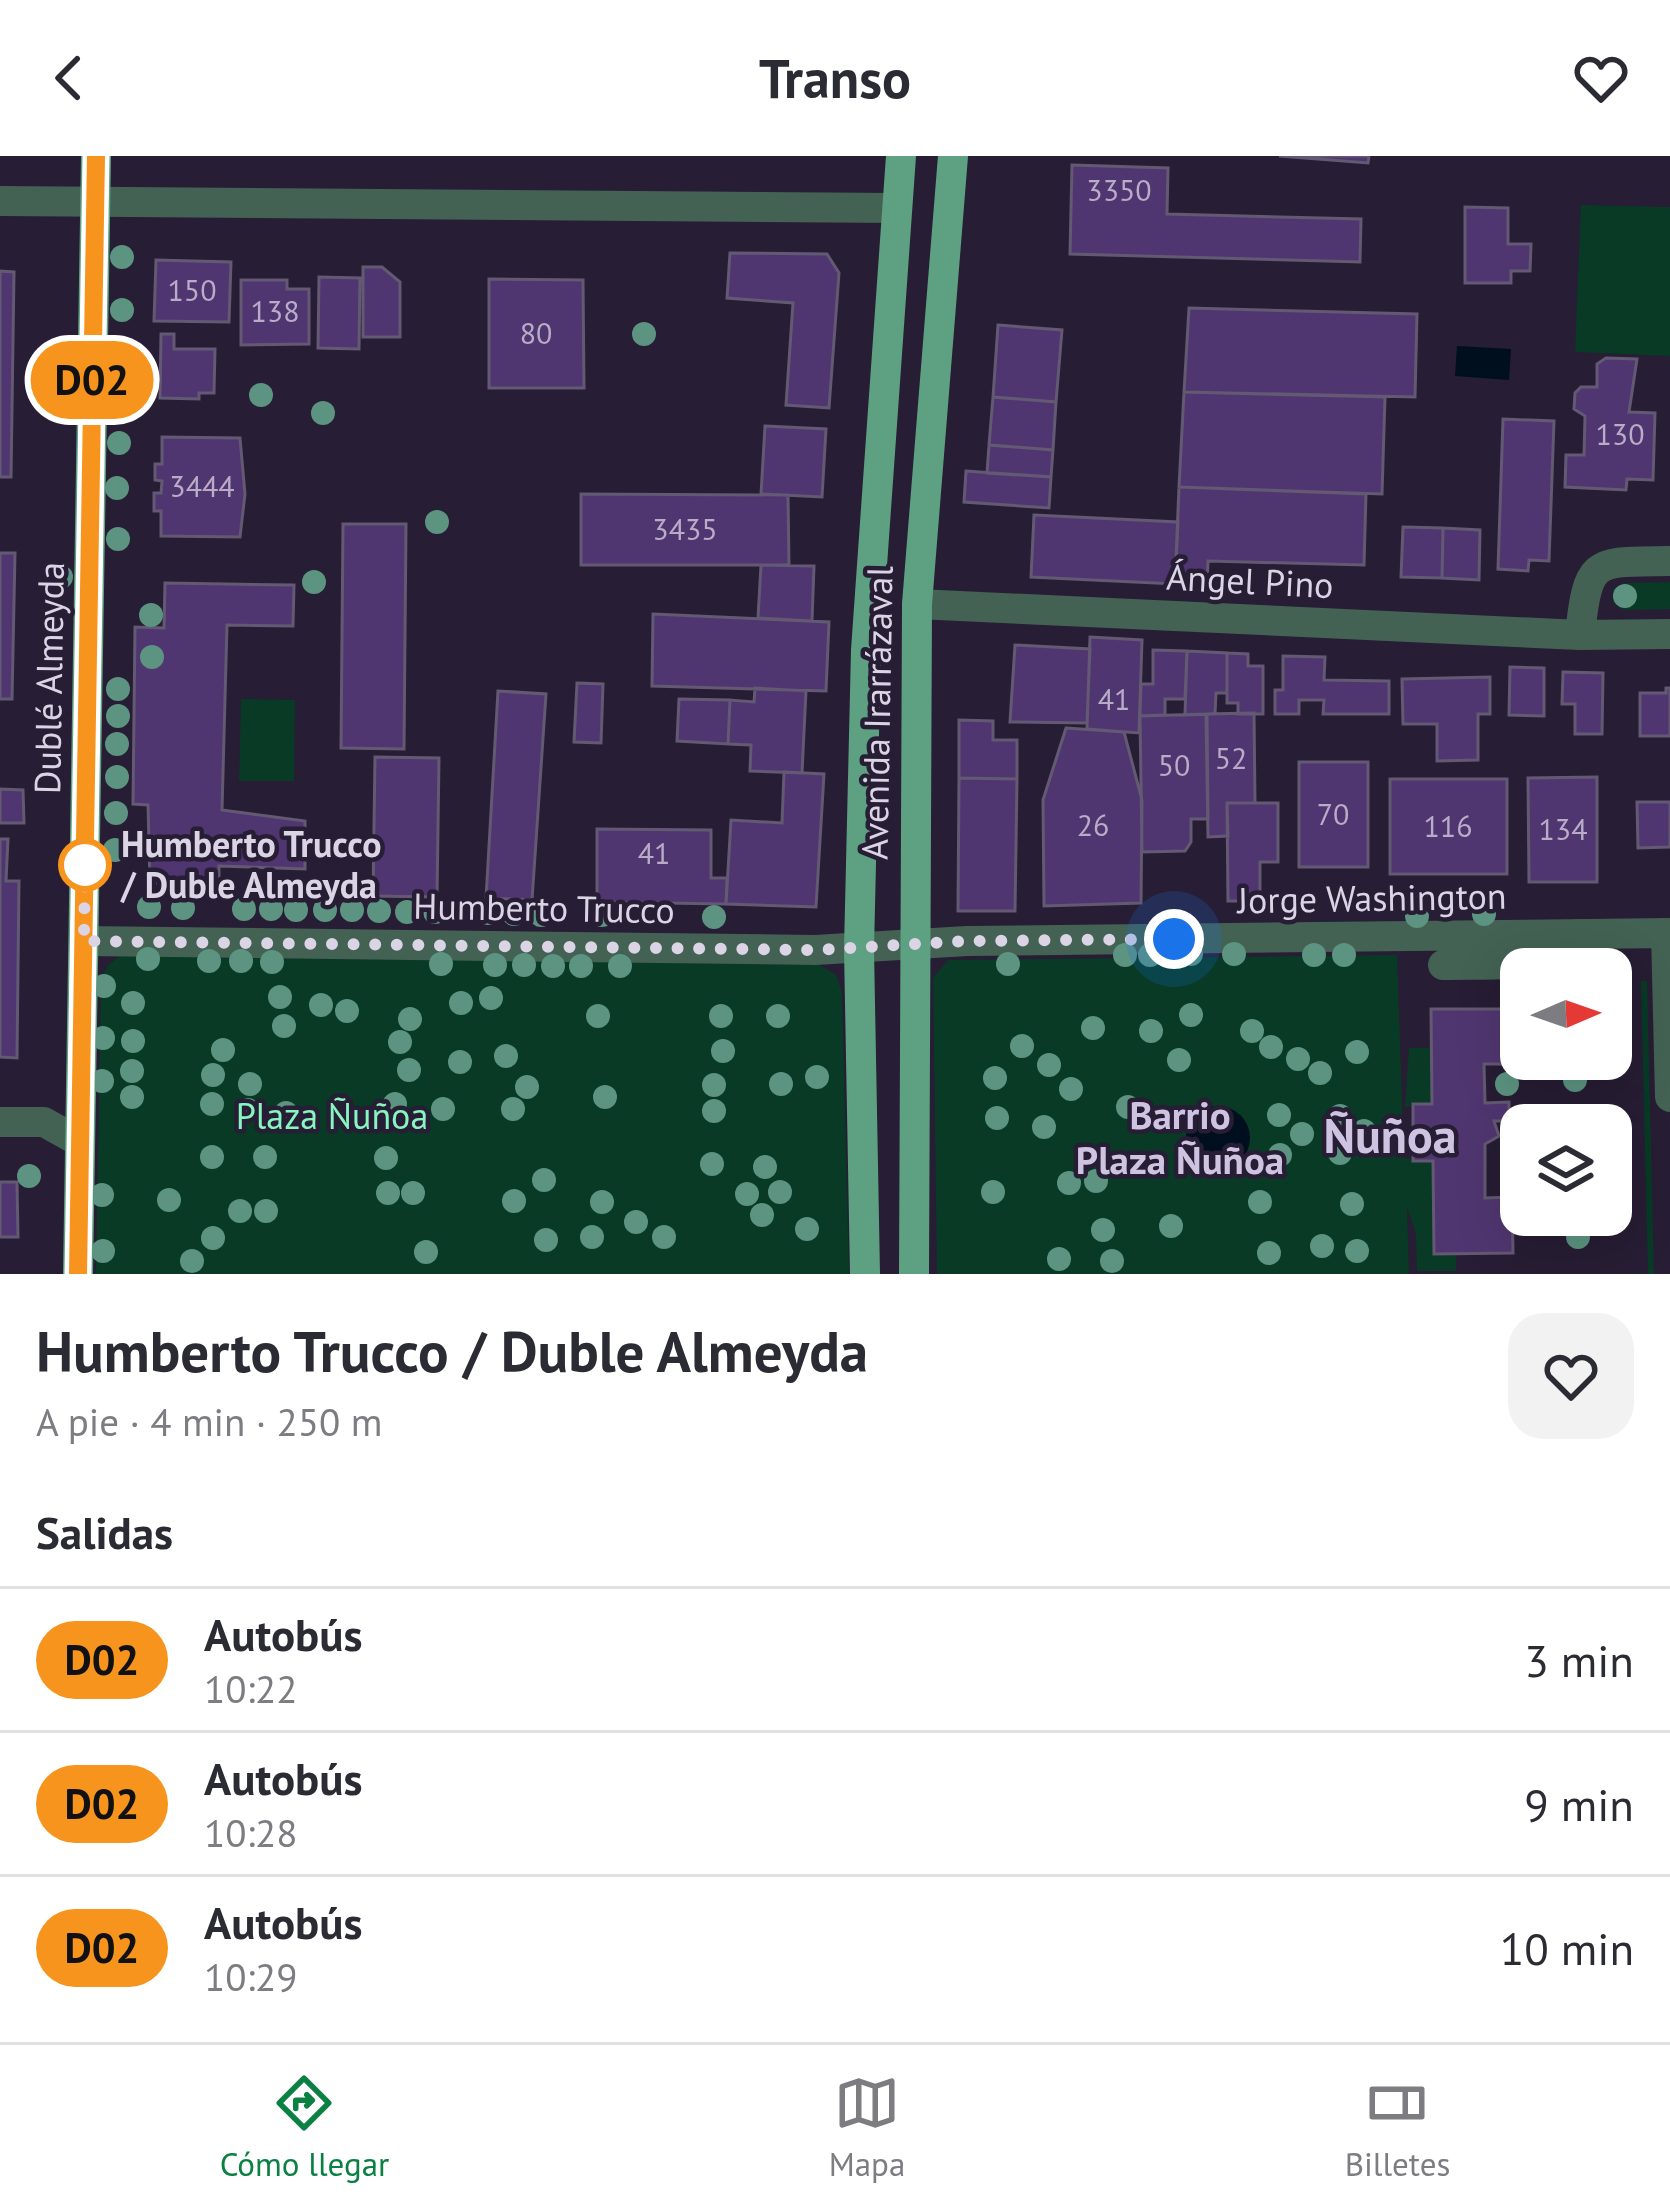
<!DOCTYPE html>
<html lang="es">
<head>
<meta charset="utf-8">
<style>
  :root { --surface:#fff; --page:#f2f2f3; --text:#2b2b33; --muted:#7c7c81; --line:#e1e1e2; --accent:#0b8043 }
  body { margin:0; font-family:"PT Sans",sans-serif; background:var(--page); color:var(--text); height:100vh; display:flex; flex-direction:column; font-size:45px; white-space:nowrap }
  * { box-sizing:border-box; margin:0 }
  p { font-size:39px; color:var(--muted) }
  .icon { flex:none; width:66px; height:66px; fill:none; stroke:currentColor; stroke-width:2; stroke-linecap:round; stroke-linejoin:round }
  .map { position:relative; height:1118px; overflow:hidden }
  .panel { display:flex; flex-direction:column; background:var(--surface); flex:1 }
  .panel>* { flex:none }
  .badge { padding:0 24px; border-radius:39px; font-size:42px; line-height:78px }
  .needle { width:78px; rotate:88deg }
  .controls { position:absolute; left:1500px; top:792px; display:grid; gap:24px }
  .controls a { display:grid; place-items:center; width:132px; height:132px; border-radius:24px; background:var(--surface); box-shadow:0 12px 48px #0002; font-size:60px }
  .you { position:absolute; width:60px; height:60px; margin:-30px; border:9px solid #fff; border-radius:50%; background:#1a73e8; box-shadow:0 0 0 18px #1a73e833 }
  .map>.badge { position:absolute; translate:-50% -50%; box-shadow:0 0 0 6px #fff }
  h2 { padding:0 36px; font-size:45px; line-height:108px }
  .round { display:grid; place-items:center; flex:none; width:126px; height:126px; border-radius:36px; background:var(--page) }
  .head { display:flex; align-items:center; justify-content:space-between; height:204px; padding:0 36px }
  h1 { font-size:57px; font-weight:600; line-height:90px }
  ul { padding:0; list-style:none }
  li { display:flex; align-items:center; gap:36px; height:144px; padding:0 36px; border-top:3px solid var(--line) }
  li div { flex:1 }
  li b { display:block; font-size:45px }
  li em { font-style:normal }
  li .badge { min-width:132px; font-weight:700; text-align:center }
  header { display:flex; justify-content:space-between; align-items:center; height:156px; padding:0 36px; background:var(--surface); font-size:54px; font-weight:600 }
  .tab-bar { display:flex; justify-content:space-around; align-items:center; height:168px; border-top:3px solid var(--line); background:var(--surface); font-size:33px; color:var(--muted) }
  .tab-bar a { display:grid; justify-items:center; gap:6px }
  .tab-bar .on { color:var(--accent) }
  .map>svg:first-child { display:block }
  .green { fill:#083a26 }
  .water { fill:#000f1d }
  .building { fill:#503670; stroke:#635973; stroke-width:3 }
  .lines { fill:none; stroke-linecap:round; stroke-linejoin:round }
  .minor { stroke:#436253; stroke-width:30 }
  .major { stroke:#5ea082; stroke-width:30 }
  .tree { fill:#5c9481 }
  .line-casing { stroke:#fff; stroke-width:27 }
  .line { stroke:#f7941d; stroke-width:18 }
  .walk { stroke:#dad4e4; stroke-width:12; stroke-dasharray:0 21.6 }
  .stop-dot { fill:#fff; stroke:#f7941d; stroke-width:6 }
  .labels { text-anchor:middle; stroke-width:9; stroke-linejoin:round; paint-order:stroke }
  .number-label { font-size:30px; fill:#b8acc7 }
  .street-label { font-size:36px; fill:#dad4e4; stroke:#271d34 }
  .stop-label { font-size:36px; font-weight:bold; fill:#dad4e4; stroke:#271d34; text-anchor:start }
  .park-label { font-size:36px; fill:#87f5c0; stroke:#271d34 }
  .neighbourhood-label { font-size:39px; font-weight:bold; fill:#cec3e1; stroke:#271d34 }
  .district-label { font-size:48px; font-weight:bold; fill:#cec3e1; stroke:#271d34 }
</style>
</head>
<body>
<header><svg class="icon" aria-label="back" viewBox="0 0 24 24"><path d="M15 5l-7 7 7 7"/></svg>Transo<svg class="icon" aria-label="heart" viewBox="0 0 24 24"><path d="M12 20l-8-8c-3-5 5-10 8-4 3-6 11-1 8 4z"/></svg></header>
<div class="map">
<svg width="1670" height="1118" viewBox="0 0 1670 1118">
  <rect width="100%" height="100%" fill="#271d34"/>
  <path class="green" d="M1581 49 1670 51V200L1575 196Z
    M1670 426V453L1624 454 1613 447V433L1624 427Z
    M241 543 295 544 294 625H239Z
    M121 799 820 809 836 819 842 836 849 1118H96L101 824 108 809Z
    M1397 799 1404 1002 1433 1005 1434 1097H1456V1115H1417L1416 1078 1407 1051 1409 1118H937L933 822 948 804Z
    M1641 825H1647L1654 1118H1648Z
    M1409 892H1432V948L1405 951Z"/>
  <path class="water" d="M1457 190 1511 193 1509 224 1455 220Z
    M1186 982a32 32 0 1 1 64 0a32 32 0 1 1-64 0Z"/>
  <path class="building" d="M1279 0H1369L1368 7Z
    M1072 9 1168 12 1167 58 1361 63 1360 106 1070 98Z
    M1465 51 1508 52V88H1531L1530 115H1511V127H1465Z
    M730 97 827 98 839 117 829 252 786 249 793 147 727 142Z
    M156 104 231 106 229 166 154 165Z
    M363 111H382L400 126V181H363Z
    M0 115 14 116 11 321H0Z
    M319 121 360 122 359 193 318 192Z
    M489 123 583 124 584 232H489Z
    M241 124H287V133H309V188L241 189Z
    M1189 152 1417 158 1415 241 1184 236Z
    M998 169 1062 174 1056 246 993 241Z
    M161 178H174V193H215L214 237H199V243L160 242Z
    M1606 202 1637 203 1629 256 1655 257 1653 324 1627 323 1626 334 1565 331 1566 299H1584L1585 260 1574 253 1575 237 1581 231H1597V208Z
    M1184 236 1385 241 1382 338 1179 331Z
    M993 241 1056 246 1053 294 989 289Z
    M1503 263 1554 265 1549 405 1529 404 1528 415 1498 413Z
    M765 270 826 273 822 341 761 338Z
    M162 281 240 282 245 338 240 381 161 380V355H154V337H161L162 325 155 324V308H162Z
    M989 289 1053 294 1051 321 987 317Z
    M966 315 1051 321 1049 352 964 346Z
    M1179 331 1366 338 1364 409 1208 405 1207 429 1175 428Z
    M581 338 788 339 789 409H581Z
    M1034 359 1178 366 1175 428 1031 421Z
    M343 368H406L404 593 341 592Z
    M1403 371 1443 372 1442 422 1401 421Z
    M1443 372 1480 374 1479 424 1442 422Z
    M0 397H15L12 543H0Z
    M761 409 814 410 812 465 758 462Z
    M165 427 294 429 293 470 227 469 222 654 305 665V713L219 710V729L150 727 148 649 133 648 135 471 164 472Z
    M653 458 829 466 826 535 652 530Z
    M1090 481 1142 484 1139 577 1087 573Z
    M1015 489 1090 493 1087 567 1010 566Z
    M1153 494 1187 495 1185 543H1165V559L1140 560 1141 528H1153Z
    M1187 495 1227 497V537H1216L1215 558 1185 559Z
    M1227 497 1248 498V510H1263V558H1238V547H1227Z
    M1283 500 1325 501 1324 524 1389 525V558H1323L1324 544H1299V558H1275V534H1283Z
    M1510 511 1544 512V560L1509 559Z
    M1563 516 1603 517 1602 578H1575V548H1562Z
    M1490 521V558H1478V604L1437 605V568H1403L1402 523Z
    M577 527 603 528 601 587 574 586Z
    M755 532 806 535 802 617 750 615 751 589 728 588 730 544 754 546Z
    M1666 532H1670V580H1640V537H1666Z
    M498 535 546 538 532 744 486 742Z
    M679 543 730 544 728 588 677 585Z
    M1254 557 1255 647H1227L1228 680 1208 681 1206 558Z
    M1207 558 1208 663H1191V686L1185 695 1142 696 1140 560Z
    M959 564 993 565V584H1017V623L959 622Z
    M1066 572 1124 576 1142 644 1141 747 1044 750 1043 644Z
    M375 601 439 602 437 741 373 740Z
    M1299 606H1368V711H1299Z
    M784 616 824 618 816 751 726 748 731 664 782 667Z
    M1597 621V726H1529L1528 622Z
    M959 622 1017 623 1015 755H958Z
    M1390 623H1507V718H1390Z
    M0 633 23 634 24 667H0Z
    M1637 646H1670V691L1638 692Z
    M1227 647H1278V706H1260V745H1228Z
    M597 673 711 674V722H727L726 748 597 746Z
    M0 683H8L6 725H19L17 902 0 901Z
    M1431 853H1510V908H1484L1485 947 1509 946V965H1494L1499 980 1485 988V1042L1512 1041 1513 1097 1434 1098 1433 1005H1413V948H1432Z
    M0 1026H17L18 1081H0Z"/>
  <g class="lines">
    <path class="minor" d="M0 45 896 52
      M917 448 1580 479 1670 478
      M1580 479C1588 400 1595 406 1670 405
      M1666 777 1670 941
      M84 785 815 794 967 785 1670 777
      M1443 809C1491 807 1542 816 1577 778
      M0 966H44L78 985"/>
    <path class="major" d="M78 1118 96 0
      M865 1118 859 793 866 494 901 0
      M914 1118 917 448 953 0"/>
  </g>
  <g class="tree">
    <circle cx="122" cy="101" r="12"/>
    <circle cx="122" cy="154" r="12"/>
    <circle cx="644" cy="178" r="12"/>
    <circle cx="120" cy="198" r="12"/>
    <circle cx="261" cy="239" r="12"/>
    <circle cx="120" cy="242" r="12"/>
    <circle cx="323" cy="257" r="12"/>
    <circle cx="119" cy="287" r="12"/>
    <circle cx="117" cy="332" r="12"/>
    <circle cx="437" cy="366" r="12"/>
    <circle cx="118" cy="383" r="12"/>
    <circle cx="61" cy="421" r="12"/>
    <circle cx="314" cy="426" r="12"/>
    <circle cx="1625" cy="440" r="12"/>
    <circle cx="151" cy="459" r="12"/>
    <circle cx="152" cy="501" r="12"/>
    <circle cx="118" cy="533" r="12"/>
    <circle cx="118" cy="560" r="12"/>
    <circle cx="117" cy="588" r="12"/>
    <circle cx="117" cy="621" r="12"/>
    <circle cx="116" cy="657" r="12"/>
    <circle cx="115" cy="694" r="12"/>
    <circle cx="149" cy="751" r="12"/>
    <circle cx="183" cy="752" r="12"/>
    <circle cx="244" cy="753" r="12"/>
    <circle cx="271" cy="753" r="12"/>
    <circle cx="296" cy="754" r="12"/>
    <circle cx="325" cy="754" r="12"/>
    <circle cx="352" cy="754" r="12"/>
    <circle cx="379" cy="755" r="12"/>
    <circle cx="407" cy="756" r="12"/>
    <circle cx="435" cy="756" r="12"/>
    <circle cx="488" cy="757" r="12"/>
    <circle cx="514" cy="758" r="12"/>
    <circle cx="1484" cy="758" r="12"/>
    <circle cx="541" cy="759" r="12"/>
    <circle cx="602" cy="759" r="12"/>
    <circle cx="1417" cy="760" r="12"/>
    <circle cx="714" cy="761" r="12"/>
    <circle cx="1191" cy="798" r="12"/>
    <circle cx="1234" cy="798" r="12"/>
    <circle cx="1125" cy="799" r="12"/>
    <circle cx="1150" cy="799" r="12"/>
    <circle cx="1314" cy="799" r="12"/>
    <circle cx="1344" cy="799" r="12"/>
    <circle cx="148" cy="803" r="12"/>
    <circle cx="209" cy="805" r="12"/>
    <circle cx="241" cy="805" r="12"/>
    <circle cx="272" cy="806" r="12"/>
    <circle cx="441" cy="808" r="12"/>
    <circle cx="1008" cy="808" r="12"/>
    <circle cx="495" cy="809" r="12"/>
    <circle cx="524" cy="809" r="12"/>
    <circle cx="553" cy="810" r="12"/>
    <circle cx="581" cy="810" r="12"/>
    <circle cx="620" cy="810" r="12"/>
    <circle cx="104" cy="830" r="12"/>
    <circle cx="280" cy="841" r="12"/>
    <circle cx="491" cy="842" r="12"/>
    <circle cx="133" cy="847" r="12"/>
    <circle cx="461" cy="847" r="12"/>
    <circle cx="321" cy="849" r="12"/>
    <circle cx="347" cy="855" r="12"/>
    <circle cx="1191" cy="859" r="12"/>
    <circle cx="598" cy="860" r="12"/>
    <circle cx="721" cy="860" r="12"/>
    <circle cx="778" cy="860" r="12"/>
    <circle cx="410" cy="863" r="12"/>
    <circle cx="284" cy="870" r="12"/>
    <circle cx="1093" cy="872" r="12"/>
    <circle cx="1151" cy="875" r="12"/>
    <circle cx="1252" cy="875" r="12"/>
    <circle cx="103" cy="882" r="12"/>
    <circle cx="133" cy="885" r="12"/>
    <circle cx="400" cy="886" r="12"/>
    <circle cx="1022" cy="890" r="12"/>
    <circle cx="1271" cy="891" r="12"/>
    <circle cx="223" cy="894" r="12"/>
    <circle cx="723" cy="895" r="12"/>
    <circle cx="1357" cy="896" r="12"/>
    <circle cx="506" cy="900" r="12"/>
    <circle cx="1298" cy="903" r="12"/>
    <circle cx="1179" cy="904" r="12"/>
    <circle cx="460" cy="906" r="12"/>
    <circle cx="1049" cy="909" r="12"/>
    <circle cx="409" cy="914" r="12"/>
    <circle cx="132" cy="915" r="12"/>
    <circle cx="1320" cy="917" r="12"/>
    <circle cx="213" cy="919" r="12"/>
    <circle cx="817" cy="921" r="12"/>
    <circle cx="995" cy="922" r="12"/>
    <circle cx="1575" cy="924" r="12"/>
    <circle cx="102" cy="925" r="12"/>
    <circle cx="250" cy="928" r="12"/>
    <circle cx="781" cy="928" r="12"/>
    <circle cx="1507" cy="928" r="12"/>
    <circle cx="714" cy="929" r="12"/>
    <circle cx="527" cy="931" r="12"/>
    <circle cx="1071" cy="933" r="12"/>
    <circle cx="132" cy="941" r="12"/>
    <circle cx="605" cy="941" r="12"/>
    <circle cx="212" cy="948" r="12"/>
    <circle cx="395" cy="948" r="12"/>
    <circle cx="1128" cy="951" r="12"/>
    <circle cx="443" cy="953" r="12"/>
    <circle cx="513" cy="953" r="12"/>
    <circle cx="248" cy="954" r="12"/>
    <circle cx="714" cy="955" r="12"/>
    <circle cx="286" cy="957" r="12"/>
    <circle cx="1279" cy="959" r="12"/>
    <circle cx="1340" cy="960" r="12"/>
    <circle cx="997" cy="962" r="12"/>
    <circle cx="1044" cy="971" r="12"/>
    <circle cx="1364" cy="975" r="12"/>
    <circle cx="1302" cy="978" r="12"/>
    <circle cx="1340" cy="997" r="12"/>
    <circle cx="1280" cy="999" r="12"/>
    <circle cx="212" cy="1001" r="12"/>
    <circle cx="265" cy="1001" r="12"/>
    <circle cx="386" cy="1002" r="12"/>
    <circle cx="712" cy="1008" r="12"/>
    <circle cx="765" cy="1011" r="12"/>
    <circle cx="29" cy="1020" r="12"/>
    <circle cx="544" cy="1024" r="12"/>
    <circle cx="1096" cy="1025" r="12"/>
    <circle cx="1069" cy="1027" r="12"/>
    <circle cx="780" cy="1036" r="12"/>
    <circle cx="993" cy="1036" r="12"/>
    <circle cx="388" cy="1037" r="12"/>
    <circle cx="413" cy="1037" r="12"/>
    <circle cx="747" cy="1038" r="12"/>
    <circle cx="102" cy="1039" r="12"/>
    <circle cx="169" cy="1044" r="12"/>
    <circle cx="514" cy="1045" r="12"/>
    <circle cx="602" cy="1046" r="12"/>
    <circle cx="1260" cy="1046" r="12"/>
    <circle cx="1352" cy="1048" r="12"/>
    <circle cx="240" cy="1055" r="12"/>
    <circle cx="266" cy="1055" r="12"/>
    <circle cx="762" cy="1059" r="12"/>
    <circle cx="636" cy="1066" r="12"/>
    <circle cx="1171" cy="1070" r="12"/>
    <circle cx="807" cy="1073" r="12"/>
    <circle cx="1103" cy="1074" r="12"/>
    <circle cx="592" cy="1081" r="12"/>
    <circle cx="664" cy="1081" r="12"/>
    <circle cx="1578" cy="1081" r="12"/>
    <circle cx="213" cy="1082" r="12"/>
    <circle cx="546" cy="1084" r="12"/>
    <circle cx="1322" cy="1090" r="12"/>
    <circle cx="103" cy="1095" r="12"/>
    <circle cx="1357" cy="1095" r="12"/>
    <circle cx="426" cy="1096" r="12"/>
    <circle cx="1269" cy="1097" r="12"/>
    <circle cx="1059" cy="1103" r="12"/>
    <circle cx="192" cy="1105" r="12"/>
    <circle cx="1112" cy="1105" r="12"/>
  </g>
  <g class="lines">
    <defs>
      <path id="line" d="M78 1118 96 0"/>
    </defs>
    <use href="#line" class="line-casing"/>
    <use href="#line" class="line"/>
    <path class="walk" d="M85 709 84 785 815 794 967 785 1174 783"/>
  </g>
  <circle class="stop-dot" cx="85" cy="709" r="24"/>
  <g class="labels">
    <g class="number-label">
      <text x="1119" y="45">3350</text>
      <text x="192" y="145">150</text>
      <text x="275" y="166">138</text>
      <text x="536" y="188">80</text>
      <text x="1620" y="289">130</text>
      <text x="202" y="341">3444</text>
      <text x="685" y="384">3435</text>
      <text x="1114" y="554">41</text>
      <text x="1231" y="613">52</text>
      <text x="1174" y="620">50</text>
      <text x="1333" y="669">70</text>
      <text x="1093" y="680">26</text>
      <text x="1448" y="681">116</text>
      <text x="1563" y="684">134</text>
      <text x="654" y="708">41</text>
    </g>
    <g class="street-label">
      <text transform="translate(1250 425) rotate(3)" y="13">Ángel Pino</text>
      <text transform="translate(49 522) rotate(-89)" y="13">Dublé Almeyda</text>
      <text transform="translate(877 557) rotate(-89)" y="13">Avenida Irarrázaval</text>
      <text transform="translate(1372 742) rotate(-1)" y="13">Jorge Washington</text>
      <text transform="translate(544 752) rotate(1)" y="13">Humberto Trucco</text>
    </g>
    <g class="stop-label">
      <text x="121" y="701">Humberto Trucco<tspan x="121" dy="41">/ Duble Almeyda</tspan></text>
    </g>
    <g class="park-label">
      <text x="332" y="973">Plaza Ñuñoa</text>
    </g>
    <g class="neighbourhood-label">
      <text x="1180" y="973">Barrio<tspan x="1180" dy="45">Plaza Ñuñoa</tspan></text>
    </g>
    <g class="district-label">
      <text x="1390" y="997">Ñuñoa</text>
    </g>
  </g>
</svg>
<div class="controls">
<a><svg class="needle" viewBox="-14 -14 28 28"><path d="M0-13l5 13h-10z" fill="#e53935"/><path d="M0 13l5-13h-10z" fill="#7c7c81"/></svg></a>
<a><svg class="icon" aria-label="layers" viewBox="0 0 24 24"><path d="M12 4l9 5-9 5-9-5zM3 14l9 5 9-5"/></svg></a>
</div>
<div class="you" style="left:1174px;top:783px"></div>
<b class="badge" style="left:92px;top:224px;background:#f7941d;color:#111">D02</b>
</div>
<section class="panel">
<div class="head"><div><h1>Humberto Trucco / Duble Almeyda</h1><p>A pie · 4 min · 250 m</p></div><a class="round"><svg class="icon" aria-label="heart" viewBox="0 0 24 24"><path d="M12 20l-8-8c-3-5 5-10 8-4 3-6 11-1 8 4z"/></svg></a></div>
<h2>Salidas</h2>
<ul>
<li><span class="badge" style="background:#f7941d;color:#111">D02</span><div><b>Autobús</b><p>10:22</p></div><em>3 min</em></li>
<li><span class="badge" style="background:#f7941d;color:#111">D02</span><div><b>Autobús</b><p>10:28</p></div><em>9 min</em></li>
<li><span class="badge" style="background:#f7941d;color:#111">D02</span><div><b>Autobús</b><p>10:29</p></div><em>10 min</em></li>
</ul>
</section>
<nav class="tab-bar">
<a class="on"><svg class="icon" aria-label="directions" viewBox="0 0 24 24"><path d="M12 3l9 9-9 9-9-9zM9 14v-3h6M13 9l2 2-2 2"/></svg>Cómo llegar</a>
<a><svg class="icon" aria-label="map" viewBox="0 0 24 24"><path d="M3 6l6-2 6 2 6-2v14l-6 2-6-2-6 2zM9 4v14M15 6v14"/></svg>Mapa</a>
<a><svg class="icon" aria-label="tickets" viewBox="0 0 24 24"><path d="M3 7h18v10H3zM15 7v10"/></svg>Billetes</a>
</nav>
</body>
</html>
